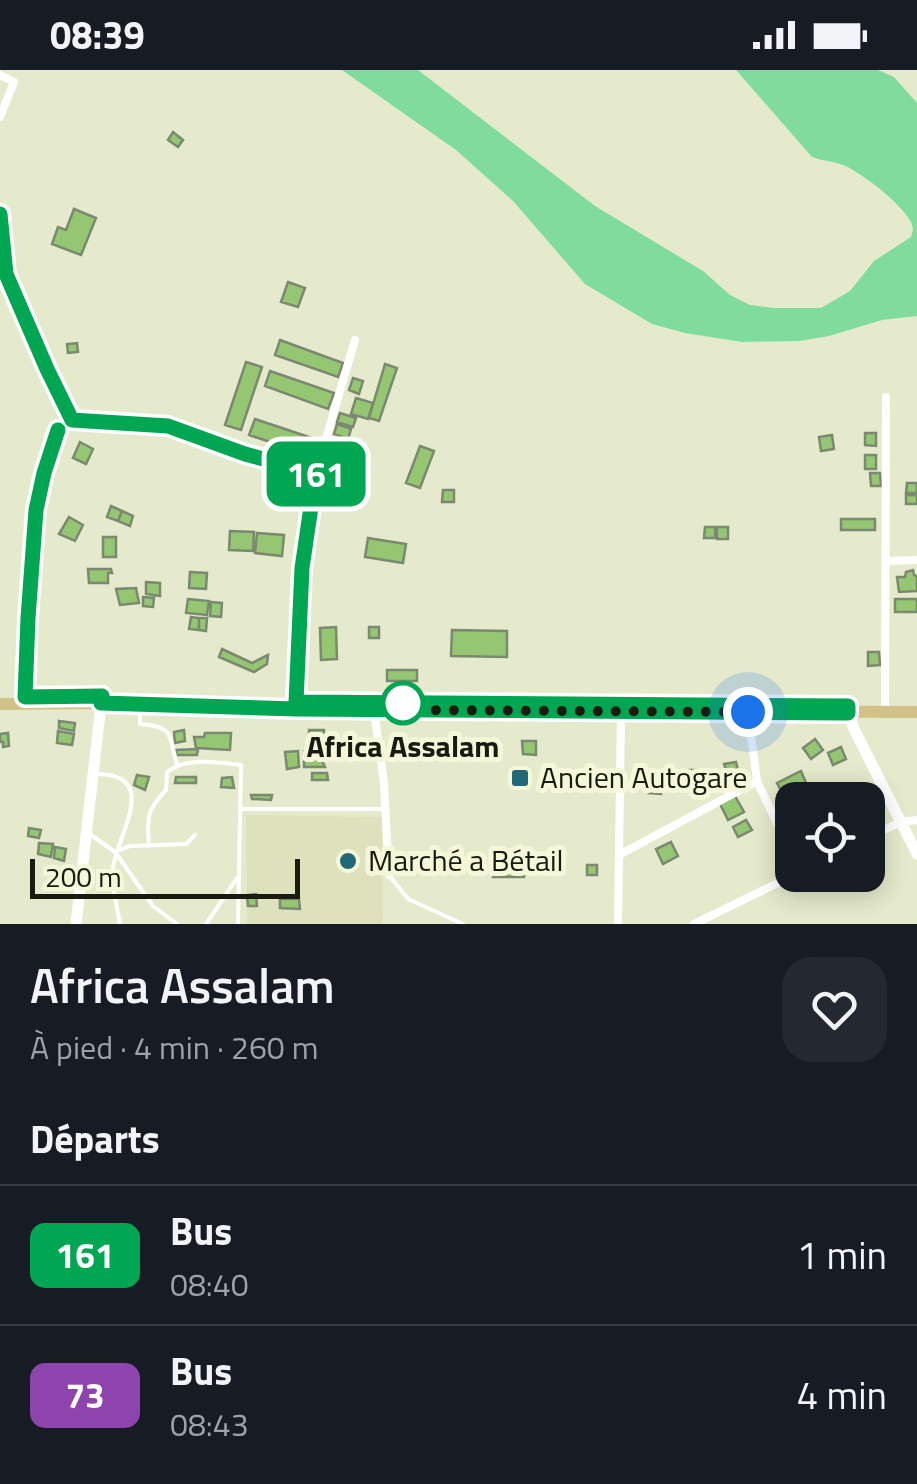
<!DOCTYPE html>
<html lang="fr">
<head>
<meta charset="utf-8">
<style>
  :root { --surface:#171b24; --page:#242831; --text:#f1f3f6; --muted:#9ea1a6; --line:#363941 }
  body { margin:0; font-family:"Titillium Web",sans-serif; background:var(--page); color:var(--text); height:100vh; display:flex; flex-direction:column; font-size:38px; white-space:nowrap }
  * { box-sizing:border-box; margin:0 }
  p { font-size:32px; color:var(--muted) }
  .icon { flex:none; width:55px; height:55px; fill:none; stroke:currentColor; stroke-width:2; stroke-linecap:round; stroke-linejoin:round }
  .map { position:relative; height:854px; overflow:hidden }
  .side { display:flex; flex-direction:column; background:var(--surface); flex:1 }
  .side>* { flex:none }
  .badge { padding:0 20px; border-radius:15px; font-size:35px; line-height:65px }
  .controls { position:absolute; left:775px; top:712px; display:grid; gap:20px }
  .controls a { display:grid; place-items:center; width:110px; height:110px; border-radius:20px; background:var(--surface); box-shadow:0 5px 25px #0003; font-size:50px }
  .scale { position:absolute; left:30px; bottom:25px; width:270px; box-sizing:border-box; padding-left:10px; border:5px solid #191a10; border-top:0; font-size:28px; line-height:35px; white-space:nowrap; color:#191a10; -webkit-text-stroke:8px #f4f8d9; paint-order:stroke }
  .you { position:absolute; width:50px; height:50px; margin:-25px; border:8px solid #fff; border-radius:50%; background:#1a73e8; box-shadow:0 0 0 15px #1a73e833 }
  .map>.badge { position:absolute; translate:-50% -50%; box-shadow:0 0 0 5px #fff }
  h2 { padding:0 30px; font-size:38px; line-height:90px }
  .round { display:grid; place-items:center; flex:none; width:105px; height:105px; border-radius:30px; background:var(--page) }
  .head { display:flex; align-items:center; justify-content:space-between; height:170px; padding:0 30px }
  h1 { font-size:48px; font-weight:600; line-height:75px }
  ul { padding:0; list-style:none }
  li { display:flex; align-items:center; gap:30px; height:140px; padding:0 30px; border-top:2px solid var(--line) }
  li div { flex:1 }
  li b { display:block; font-size:38px }
  li em { font-style:normal }
  li .badge { min-width:110px; font-weight:700; text-align:center }
  .status { display:flex; justify-content:space-between; align-items:center; height:70px; padding:0 50px; background:var(--surface); direction:ltr }
  .status svg { height:28px; fill:currentColor }
  .map>svg:first-child { display:block }
  .built { fill:#dde2bc }
  .water { fill:#7fdc9d }
  .building { fill:#95c772; stroke:#7a8970; stroke-width:2.5 }
  .lines { fill:none; stroke-linecap:round; stroke-linejoin:round }
  .lane { stroke:#fff; stroke-width:4 }
  .street { stroke:#fff; stroke-width:8 }
  .secondary { stroke:#fff; stroke-width:11 }
  .primary { stroke:#d2c288; stroke-width:12 }
  .line-casing { stroke:#fff; stroke-width:22 }
  .line { stroke:#00a651; stroke-width:15 }
  .walk { stroke:#191a10; stroke-width:10; stroke-dasharray:0 18 }
  .stop-dot { fill:#fff; stroke:#00a651; stroke-width:5 }
  .poi-dot { fill:#226977; stroke:#f4f8d9; stroke-width:4 }
  .labels { text-anchor:middle; stroke-width:10; stroke-linejoin:round; paint-order:stroke }
  .stop-label { font-size:30px; font-weight:bold; fill:#191a10; stroke:#f4f8d9 }
  .poi-label { font-size:30px; fill:#191a10; stroke:#f4f8d9; text-anchor:start }
</style>
</head>
<body>
<div class="status"><b>08:39</b><svg viewBox="0 0 49 12"><path d="M0 12V9h3v3zM5 12V6h3v6zM10 12V3h3v9zM15 12V0h3v12zM26 1h20v11H26zM47 4h2v5h-2z"/></svg></div>
<div class="map">
<svg width="917" height="854" viewBox="0 0 917 854">
  <rect width="100%" height="100%" fill="#e6eacc"/>
  <path class="built" d="M246 745 382 747 383 854H247Z"/>
  <path class="water" d="M342 0H418L595 136 703 201 730 225 750 235 773 238H821L850 221 874 191 911 167C913 160 914 160 911 152 903 135 861 102 843 95 834 91 822 91 812 87L736 0H878L894 7 917 33V246L882 250 829 266 799 271 742 272 685 263 652 254 585 214 513 131 456 80Z"/>
  <path class="building" d="M173 62 183 70 178 77 168 70Z
    M74 139 96 148 81 185 52 174 58 157 66 160Z
    M288 212 305 218 298 237 281 232Z
    M280 270 343 293 338 307 275 285Z
    M77 273 78 282 68 283 67 274Z
    M246 292 262 297 241 360 225 355Z
    M385 294 397 298 379 351 369 348Z
    M270 301 334 323 328 339 265 316Z
    M353 308 363 311 359 324 349 320Z
    M356 328 373 333 368 349 351 344Z
    M340 343 356 348 353 357 337 352Z
    M255 349 318 370 312 386 249 365Z
    M337 354 351 359 348 369 334 364Z
    M865 363H876V376L865 375Z
    M832 365 834 379 821 381 819 367Z
    M80 372 93 379 86 394 73 388Z
    M420 376 434 381 420 418 406 413Z
    M865 385H876V399H865Z
    M332 386 343 389 341 397 330 394Z
    M344 389 361 394 356 410 339 404Z
    M361 394 369 396 367 406 357 404Z
    M870 403H880L881 416H871Z
    M907 413H917V423H906Z
    M443 420H454V432H442Z
    M906 425H917V434H906Z
    M111 436 122 441 118 451 107 447Z
    M122 441 133 446 130 456 118 451Z
    M69 447 83 455 75 471 59 464Z
    M841 449H875V460H841Z
    M705 457H715V468H704Z
    M717 457H728V469H717Z
    M230 461 254 462 253 481 229 480Z
    M257 463 284 465 282 486 255 483Z
    M103 467H116V487H103Z
    M368 468 406 474 403 493 365 487Z
    M88 499H111L112 503H108V513H89Z
    M913 500 914 505 917 506V521L899 522 897 507H905L906 502Z
    M190 502 207 503 206 519 189 518Z
    M146 512 160 513V526L146 524Z
    M136 518 139 533 120 535 116 519Z
    M143 527 154 528 153 537 143 536Z
    M188 529 209 531 207 545 186 543Z
    M895 529H917V542H895Z
    M211 532 222 533 221 547 210 546Z
    M191 547 199 548V560L189 559Z
    M199 548H207L206 561 199 560Z
    M336 557 337 589 321 590 320 558Z
    M369 557H379V568H369Z
    M452 560 507 561V587L451 586Z
    M222 579 252 593 268 585 267 594 254 602 219 587Z
    M868 582H879L880 595 868 596Z
    M387 600H417V611H387Z
    M59 651 75 653 74 661 59 658Z
    M184 660 185 671 175 673 174 662Z
    M309 660H324V679H309Z
    M58 661 74 664 72 675 57 673Z
    M8 663 9 676 3 677V672H0V664Z
    M205 663H231L230 680 196 678 194 667H204Z
    M815 669 823 680 811 689 803 678Z
    M522 671H536V685L523 684Z
    M841 677 846 689 833 695 828 683Z
    M198 679 197 685H176V680Z
    M298 681 299 697 287 699 285 682Z
    M304 681 318 682 325 697H304Z
    M736 692 739 705 728 706 724 694Z
    M680 700H701V710H680Z
    M801 701 806 713 783 724 777 713Z
    M312 703H327L328 710H312Z
    M137 705 149 707 145 720 134 715Z
    M176 707H196V713H175Z
    M232 707 234 718 221 717 222 708Z
    M662 714 661 724 649 723 650 715Z
    M868 719 878 738 868 743V730L851 729Z
    M251 725H272L271 730 252 729Z
    M735 726 744 742 728 750 720 734Z
    M784 729 790 740 783 745 777 732Z
    M746 750 752 760 738 767 733 757Z
    M29 758 41 760 39 768 28 766Z
    M671 772 678 786 663 794 656 779Z
    M39 773 53 774 51 787 38 784Z
    M55 777 66 779 64 791 54 788Z
    M508 794V799L524 798V807H493L496 796Z
    M587 795H597V805H587Z
    M256 824 257 836H248L247 825Z
    M280 829H299L300 839 280 838Z"/>
  <g class="lines">
    <path class="lane" d="M140 638V654C175 657 168 664 177 694
      M98 704C161 705 117 765 113 798 111 816 117 836 120 854
      M241 739H386
      M91 765 115 782 153 836 177 854
      M149 776C147 748 146 741 166 720L167 702C187 687 217 692 241 695L238 854
      M115 782 130 776 186 774 195 765
      M389 805 408 829 463 854
      M206 854 237 808"/>
    <path class="street" d="M0 5 14 12 0 47
      M0 144 6 204 47 299 72 351 168 357 245 384 316 403
      M886 491 917 490
      M25 627 28 548 36 439 44 403 58 361 72 351
      M373 633 384 713 389 805
      M885 636 886 327
      M296 639 302 498 316 403 355 270
      M748 642 757 711 792 785
      M868 768 900 752 917 750
      M621 784 757 711
      M618 854 621 642
      M694 854 794 805"/>
    <path class="secondary" d="M847 636 853 657 917 784
      M76 854 102 626"/>
    <path class="primary" d="M0 634 101 633 296 639 917 642"/>
  </g>
  <g class="lines">
    <defs>
      <path id="line" d="M0 144 6 204 47 299 72 350 168 356 245 384 316 403 302 498 296 632 848 636V643L296 639 101 633 102 626 25 627 28 548 36 440 44 403 58 360"/>
    </defs>
    <use href="#line" class="line-casing"/>
    <use href="#line" class="line"/>
    <path class="walk" d="M403 633 409 640 748 642"/>
  </g>
  <circle class="stop-dot" cx="403" cy="633" r="20"/>
  <g class="poi-dot">
    <rect x="510" y="698" width="20" height="20" rx="5"/>
    <circle cx="348" cy="791" r="10"/>
  </g>
  <g class="labels">
    <g class="stop-label">
      <text x="403" y="687">Africa Assalam</text>
    </g>
    <g class="poi-label">
      <text x="540" y="718">Ancien Autogare</text>
      <text x="368" y="801">Marché a Bétail</text>
    </g>
  </g>
</svg>
<div class="controls">
<a><svg class="icon" aria-label="locate" viewBox="0 0 24 24"><circle cx="12" cy="12" r="6"/><path d="M12 2v4M12 18v4M2 12h4M18 12h4"/></svg></a>
</div>
<div class="scale">200 m</div>
<div class="you" style="left:748px;top:642px"></div>
<b class="badge" style="left:316px;top:404px;background:#00a651;color:#fff">161</b>
</div>
<section class="side">
<div class="head"><div><h1>Africa Assalam</h1><p>À pied · 4 min · 260 m</p></div><a class="round"><svg class="icon" aria-label="heart" viewBox="0 0 24 24"><path d="M12 20l-8-8c-3-5 5-10 8-4 3-6 11-1 8 4z"/></svg></a></div>
<h2>Départs</h2>
<ul>
<li><span class="badge" style="background:#00a651;color:#fff">161</span><div><b>Bus</b><p>08:40</p></div><em>1 min</em></li>
<li><span class="badge" style="background:#8e44ad;color:#fff">73</span><div><b>Bus</b><p>08:43</p></div><em>4 min</em></li>
</ul>
</section>
</body>
</html>
